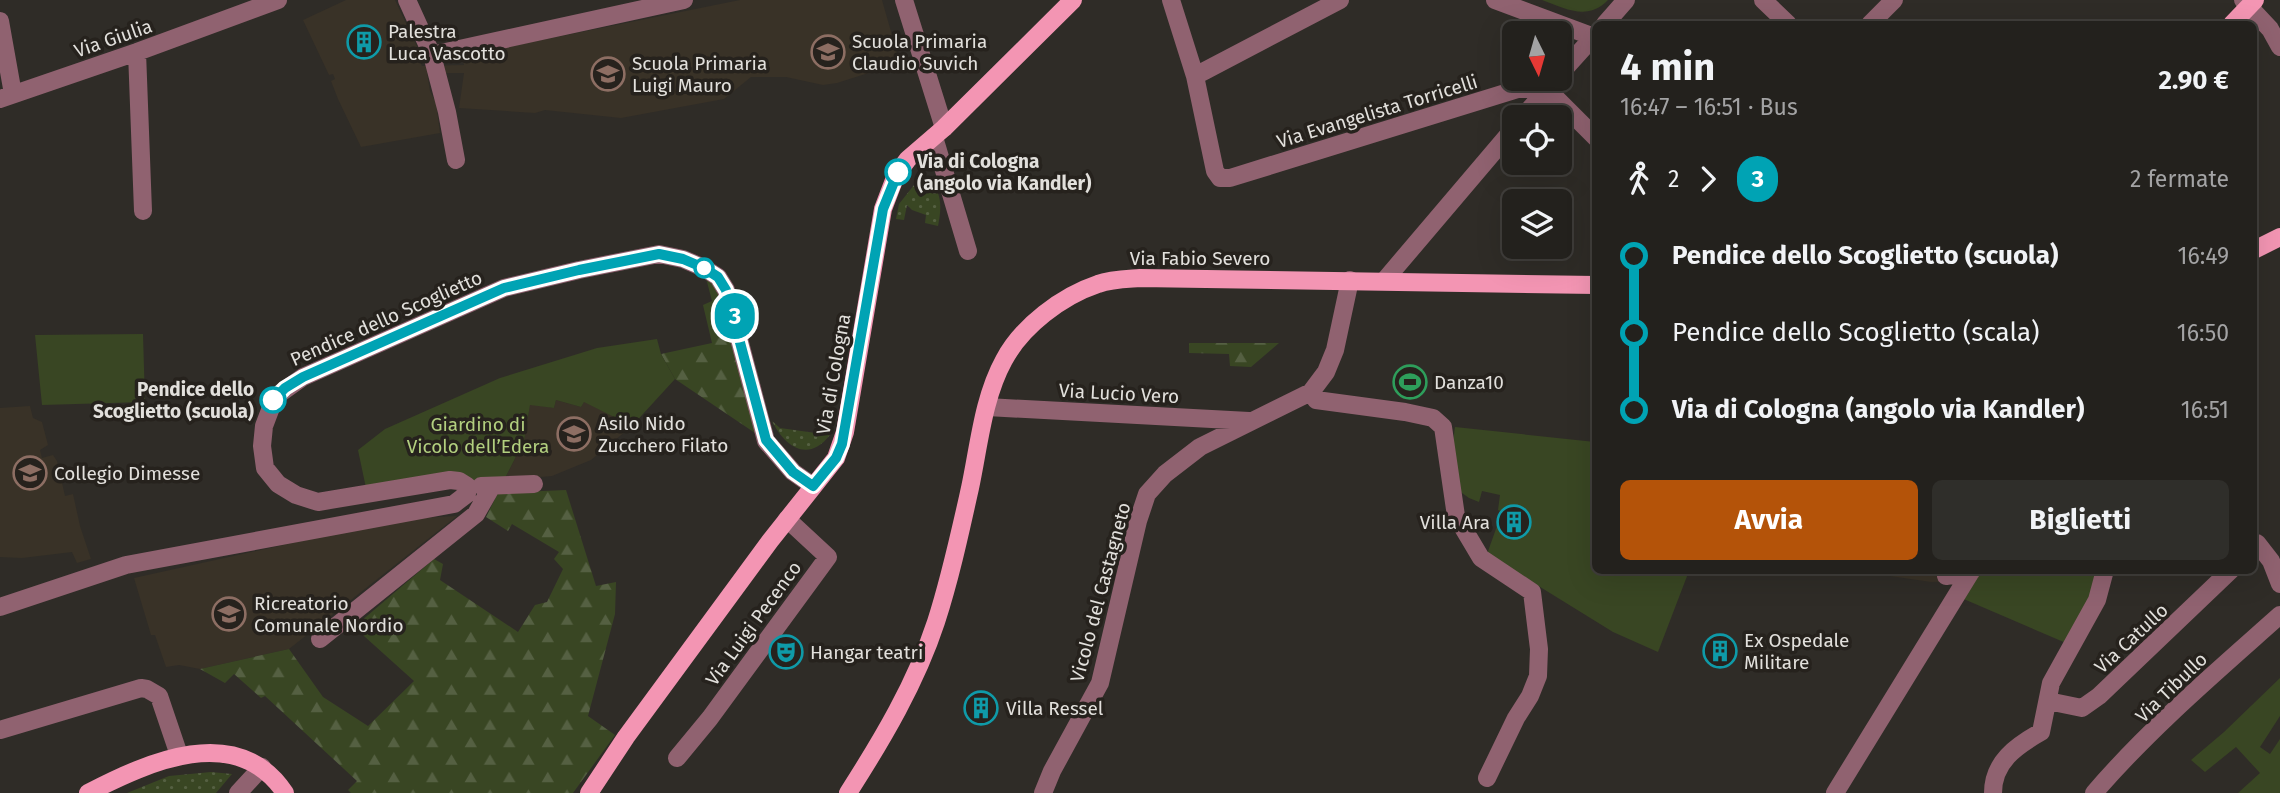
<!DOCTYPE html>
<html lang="it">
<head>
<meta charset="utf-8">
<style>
  :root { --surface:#23211d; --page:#2f2e2a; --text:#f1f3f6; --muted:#a3a3a4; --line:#403e3b; --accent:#b45309 }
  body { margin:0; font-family:"Fira Sans",sans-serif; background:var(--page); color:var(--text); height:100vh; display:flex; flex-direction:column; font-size:26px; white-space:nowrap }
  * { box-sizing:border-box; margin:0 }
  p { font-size:23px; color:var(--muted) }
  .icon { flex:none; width:38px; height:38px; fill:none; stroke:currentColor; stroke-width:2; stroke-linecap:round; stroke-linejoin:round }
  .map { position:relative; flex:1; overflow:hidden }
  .panel { position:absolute; left:1592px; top:21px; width:665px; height:553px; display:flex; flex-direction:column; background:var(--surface); border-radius:10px; box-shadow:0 7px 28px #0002,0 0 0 2px var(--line) }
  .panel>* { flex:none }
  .badge { padding:0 14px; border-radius:23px; font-size:24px; line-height:46px }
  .needle { width:46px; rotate:175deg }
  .controls { position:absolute; left:1502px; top:21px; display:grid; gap:14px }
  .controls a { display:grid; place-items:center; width:70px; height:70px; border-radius:10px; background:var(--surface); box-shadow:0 7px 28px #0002,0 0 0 2px var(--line); font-size:35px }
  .map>.badge { position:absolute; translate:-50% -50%; box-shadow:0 0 0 4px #fff }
  .legs { display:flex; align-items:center; gap:10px; height:77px; padding:0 28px; font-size:23px }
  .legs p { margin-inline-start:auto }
  .overview { display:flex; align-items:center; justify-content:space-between; height:119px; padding:0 28px }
  h1 { font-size:38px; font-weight:700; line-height:52px }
  .action { display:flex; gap:14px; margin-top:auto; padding:14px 28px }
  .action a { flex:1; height:80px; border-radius:10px; background:var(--accent); color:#fff; font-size:28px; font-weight:700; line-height:80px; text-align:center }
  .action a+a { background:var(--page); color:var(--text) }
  ul { padding:0 28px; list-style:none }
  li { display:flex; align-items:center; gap:24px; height:77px; font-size:26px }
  li i { display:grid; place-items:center; width:10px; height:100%; margin:0 9px; background:currentColor }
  li i::after { content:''; width:18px; height:18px; margin:-9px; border:5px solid; border-radius:50%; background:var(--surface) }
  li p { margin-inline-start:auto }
  li:first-child i { background:linear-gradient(#0000 50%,currentColor 0) }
  li:last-child i { background:linear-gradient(currentColor 50%,#0000 0) }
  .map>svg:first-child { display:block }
  .built { fill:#393227 }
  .grass { fill:url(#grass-dots) }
  .forest { fill:url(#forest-firs) }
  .park { fill:#394623 }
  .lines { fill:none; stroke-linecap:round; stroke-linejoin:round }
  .minor { stroke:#906270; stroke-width:18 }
  .major { stroke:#f395b3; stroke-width:18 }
  .line-1-casing { stroke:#fff; stroke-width:16 }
  .line-1 { stroke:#00a3b4; stroke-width:10 }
  .stop-1-dot { fill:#fff; stroke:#00a3b4; stroke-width:3.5 }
  .labels { text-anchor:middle; stroke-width:7; stroke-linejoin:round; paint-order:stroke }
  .poi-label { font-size:19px; fill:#e2e0dc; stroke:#26221d; text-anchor:start }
  .street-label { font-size:19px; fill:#e2e0dc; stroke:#26221d }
  .stop-label { font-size:19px; font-weight:bold; fill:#e2e0dc; stroke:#26221d; text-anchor:start }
  .park-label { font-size:19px; fill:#b2cf7f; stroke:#26221d }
</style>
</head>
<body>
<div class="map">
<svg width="2280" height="793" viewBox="0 0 2280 793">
  <defs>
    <pattern id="grass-dots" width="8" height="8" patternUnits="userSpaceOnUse" patternTransform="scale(1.75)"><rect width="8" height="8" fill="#394623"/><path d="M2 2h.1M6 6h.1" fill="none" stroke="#556042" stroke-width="1.8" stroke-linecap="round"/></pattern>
    <pattern id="forest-firs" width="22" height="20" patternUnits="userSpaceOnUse" patternTransform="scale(1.75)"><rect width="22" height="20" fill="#394623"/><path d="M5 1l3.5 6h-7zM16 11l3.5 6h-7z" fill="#556042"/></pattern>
  </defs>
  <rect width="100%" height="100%" fill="#2f2c27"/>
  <path class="built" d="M346 0H395L421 55 418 57 422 66 464 65 462 56 740 0H882L900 63 837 83 823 85 786 77H751L724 99 621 118 545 110 535 113 459 108 464 73H427L430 91 436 103 440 133 361 147 338 99 331 81 335 79 333 74 329 75 303 20Z
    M556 400 581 407 584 401 632 426 591 460 552 476 504 480 524 441 530 404 554 408Z
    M30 406 33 418 42 422 48 445 40 450 42 458 53 455 57 461 65 496 73 494 80 526 91 559 77 563 72 552 22 558 0 557V408Z
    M457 516 289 649 200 669 179 665 166 667 155 635H151L134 578 401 519Z
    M1856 571H1967L1960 581 1931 582Z"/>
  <path class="grass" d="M918 180 931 182C943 195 941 210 938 226L925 223 926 215 912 210 907 205 904 220 896 219 899 204Z
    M772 421 780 428 830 435C808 463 785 447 772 421Z
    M211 772 232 774 216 793H127L169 776Z"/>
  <path class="forest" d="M705 274 715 282 758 435 675 379 661 354 712 343 703 305 712 301Z
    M1189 343H1279L1251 367 1230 366 1229 354 1189 353Z
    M566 490 596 586 616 582 615 614 588 716 615 735 573 793H351L348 790 357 781 265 696 261 698 234 674 225 683 200 669 289 649 323 697 368 726 414 681 354 627 434 559 443 564 440 580 518 632 535 605 547 602 563 569 554 559 559 552 512 524 508 531 486 517 498 493Z"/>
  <path class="park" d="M1542 0H1608C1588 21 1566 9 1542 0Z
    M143 334 145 402 42 405 35 335Z
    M657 339 661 354 675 379 632 426 584 402 581 407 556 400 554 408 530 405 524 441 504 480 366 488 358 450 385 429 500 378 597 348Z
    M1455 427 1595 442 1596 434V570L1689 571 1658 652 1613 632 1487 554 1502 512 1498 510 1500 495 1482 491 1479 502 1469 498 1455 488 1452 449Z
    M1977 571H2094L2098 577 2091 600 2066 643 1959 597Z
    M2280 678V716L2260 747 2270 754 2280 739V793H2238L2260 773 2236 747 2205 772 2191 760 2224 732Z"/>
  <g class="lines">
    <path class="minor" d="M407 0 432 55 447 112 456 160
      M904 0 944 128
      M1171 0 1195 76 1215 171 1220 178H1230L1518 89H1547L1596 138
      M1495 0 1594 37
      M1763 0 1788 24
      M2243 0 2270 29 2280 47
      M0 21 13 94
      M1605 24 1626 0
      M1870 24 1894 0
      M137 52 143 211
      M432 55 684 0
      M1559 75 1596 34
      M1195 76 1340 0
      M0 99 137 52 278 0
      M1523 117 1551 84
      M934 137 968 251
      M1384 281 1514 128
      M1311 392 1316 400 1405 412 1433 418 1443 427 1456 516 1481 558 1532 592 1539 649 1538 676 1530 696 1516 718 1487 778
      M987 407 1249 421
      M481 486 534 484
      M2254 546 2257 543 2271 561 2280 584
      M1946 576 1971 572
      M0 607 126 565 454 504 467 494V486L459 481 450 480 318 502 296 495 278 484 265 468 262 446 264 426 275 397 303 377 504 288 579 270 659 254 683 259 704 268 718 277 726 290 766 441 793 472 813 486
      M320 639 476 514 492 486
      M2048 701 2082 708 2099 696 2231 570
      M0 730 141 688 147 689 159 696 179 755
      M677 758 710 718 828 557 787 519
      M238 793 262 767
      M1043 793 1052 771 1100 683 1138 521 1147 494 1165 474 1200 447 1311 392 1326 372 1335 350 1350 280
      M1835 793 1972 570
      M1993 793C1993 762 2016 746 2041 732L2051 683 2097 600 2105 570
      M2094 793C2150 728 2216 672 2280 615"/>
    <path class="major" d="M2232 24 2255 0
      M2254 250 2280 237
      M88 793C148 762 237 721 285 793
      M589 793 626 737 770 541 836 458 845 432 883 209 896 175 908 159 944 128 1073 0
      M848 793C882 740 916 683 936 622 950 579 960 533 970 488 979 446 983 398 1004 360 1022 326 1062 296 1098 284 1111 279 1126 279 1140 278L1596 285"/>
  </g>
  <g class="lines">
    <defs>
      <path id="line-1" d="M273 400 285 388 303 377 504 288 579 270 659 254 683 259 704 268 718 277 726 290 766 440 793 472 813 486 836 458 842 444 883 209 898 172"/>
    </defs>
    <use href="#line-1" class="line-1-casing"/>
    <use href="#line-1" class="line-1"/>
  </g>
  <defs>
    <symbol id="building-ring" viewBox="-11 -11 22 22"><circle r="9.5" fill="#26221d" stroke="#0f9aa8" stroke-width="1.5"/><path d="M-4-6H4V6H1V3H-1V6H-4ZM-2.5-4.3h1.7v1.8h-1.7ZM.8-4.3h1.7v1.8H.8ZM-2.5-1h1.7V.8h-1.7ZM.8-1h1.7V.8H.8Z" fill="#0f9aa8"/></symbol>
    <symbol id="school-ring" viewBox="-11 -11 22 22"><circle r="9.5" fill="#26221d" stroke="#8d6e63" stroke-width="1.5"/><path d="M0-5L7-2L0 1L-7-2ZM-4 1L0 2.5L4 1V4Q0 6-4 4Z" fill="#8d6e63"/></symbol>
    <symbol id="stadium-ring" viewBox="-11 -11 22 22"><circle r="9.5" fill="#26221d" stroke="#2e9e5b" stroke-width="1.5"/><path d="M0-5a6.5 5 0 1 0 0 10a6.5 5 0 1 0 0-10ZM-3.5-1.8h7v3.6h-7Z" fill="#2e9e5b"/></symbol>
    <symbol id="theatre-ring" viewBox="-11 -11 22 22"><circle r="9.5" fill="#26221d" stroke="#0f9aa8" stroke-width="1.5"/><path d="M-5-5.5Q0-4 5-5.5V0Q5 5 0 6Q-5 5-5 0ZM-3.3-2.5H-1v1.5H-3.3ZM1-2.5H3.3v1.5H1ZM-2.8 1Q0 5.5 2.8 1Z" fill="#0f9aa8"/></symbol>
  </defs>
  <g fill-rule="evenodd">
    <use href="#building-ring" x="345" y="23" width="38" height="38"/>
    <use href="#school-ring" x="809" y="33" width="38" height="38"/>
    <use href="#school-ring" x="589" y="55" width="38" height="38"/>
    <use href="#stadium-ring" x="1391" y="363" width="38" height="38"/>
    <use href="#school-ring" x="555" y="415" width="38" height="38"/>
    <use href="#school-ring" x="11" y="454" width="38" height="38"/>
    <use href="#building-ring" x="1495" y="503" width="38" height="38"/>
    <use href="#school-ring" x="210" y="595" width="38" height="38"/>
    <use href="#building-ring" x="1701" y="632" width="38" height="38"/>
    <use href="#theatre-ring" x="767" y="633" width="38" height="38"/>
    <use href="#building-ring" x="962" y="689" width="38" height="38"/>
  </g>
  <g class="stop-1-dot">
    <circle cx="898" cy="172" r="12"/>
    <circle cx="704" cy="268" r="9"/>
    <circle cx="273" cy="400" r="12"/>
  </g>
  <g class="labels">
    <g class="poi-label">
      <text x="388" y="38">Palestra<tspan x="388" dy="22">Luca Vascotto</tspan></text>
      <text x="852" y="48">Scuola Primaria<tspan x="852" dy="22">Claudio Suvich</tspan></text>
      <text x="632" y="70">Scuola Primaria<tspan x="632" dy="22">Luigi Mauro</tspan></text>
      <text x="1434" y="389">Danza10</text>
      <text x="598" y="430">Asilo Nido<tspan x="598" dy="22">Zucchero Filato</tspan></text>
      <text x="54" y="480">Collegio Dimesse</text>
      <text x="1490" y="529" text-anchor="end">Villa Ara</text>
      <text x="254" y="610">Ricreatorio<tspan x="254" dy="22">Comunale Nordio</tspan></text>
      <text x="1744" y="647">Ex Ospedale<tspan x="1744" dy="22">Militare</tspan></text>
      <text x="810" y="659">Hangar teatri</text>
      <text x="1006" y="715">Villa Ressel</text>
    </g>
    <g class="street-label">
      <text transform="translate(113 38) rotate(-19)" y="7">Via Giulia</text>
      <text transform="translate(1377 111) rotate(-17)" y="7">Via Evangelista Torricelli</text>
      <text x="1200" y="265">Via Fabio Severo</text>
      <text transform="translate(386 318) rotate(-24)" y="7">Pendice dello Scoglietto</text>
      <text transform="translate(833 374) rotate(-80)" y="7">Via di Cologna</text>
      <text transform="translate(1119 393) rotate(3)" y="7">Via Lucio Vero</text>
      <text transform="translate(1100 592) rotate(-75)" y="7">Vicolo del Castagneto</text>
      <text transform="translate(753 623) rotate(-54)" y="7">Via Luigi Pecenco</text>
      <text transform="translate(2131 638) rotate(-43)" y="7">Via Catullo</text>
      <text transform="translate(2171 687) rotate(-44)" y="7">Via Tibullo</text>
    </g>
    <g class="stop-label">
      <text x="917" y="168">Via di Cologna<tspan x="917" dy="22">(angolo via Kandler)</tspan></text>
      <text x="254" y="396" text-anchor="end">Pendice dello<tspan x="254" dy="22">Scoglietto (scuola)</tspan></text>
    </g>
    <g class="park-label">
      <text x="478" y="431">Giardino di<tspan x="478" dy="22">Vicolo dell’Edera</tspan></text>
    </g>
  </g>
</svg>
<div class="controls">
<a><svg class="needle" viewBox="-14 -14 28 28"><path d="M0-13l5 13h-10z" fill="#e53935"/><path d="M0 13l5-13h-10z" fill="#a3a3a4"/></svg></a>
<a><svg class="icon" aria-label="locate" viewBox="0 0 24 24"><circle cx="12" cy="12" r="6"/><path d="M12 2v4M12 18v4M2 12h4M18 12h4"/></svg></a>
<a><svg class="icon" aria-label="layers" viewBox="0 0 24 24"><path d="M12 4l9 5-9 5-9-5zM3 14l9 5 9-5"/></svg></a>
</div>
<b class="badge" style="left:735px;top:316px;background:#00a3b4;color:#fff">3</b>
<section class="panel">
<div class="overview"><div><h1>4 min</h1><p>16:47 – 16:51 · Bus</p></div><b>2.90 €</b></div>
<div class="legs"><svg class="icon" aria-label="walk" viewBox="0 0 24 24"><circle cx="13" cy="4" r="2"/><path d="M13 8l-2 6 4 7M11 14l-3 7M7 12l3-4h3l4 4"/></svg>2<svg class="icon" aria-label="forward" viewBox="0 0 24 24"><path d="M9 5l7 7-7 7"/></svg><b class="badge" style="background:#00a3b4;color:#fff">3</b><p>2 fermate</p></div>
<ul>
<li><i style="color:#00a3b4"></i><b>Pendice dello Scoglietto (scuola)</b><p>16:49</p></li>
<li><i style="color:#00a3b4"></i><span>Pendice dello Scoglietto (scala)</span><p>16:50</p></li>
<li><i style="color:#00a3b4"></i><b>Via di Cologna (angolo via Kandler)</b><p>16:51</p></li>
</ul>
<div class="action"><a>Avvia</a><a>Biglietti</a></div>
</section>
</div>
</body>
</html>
